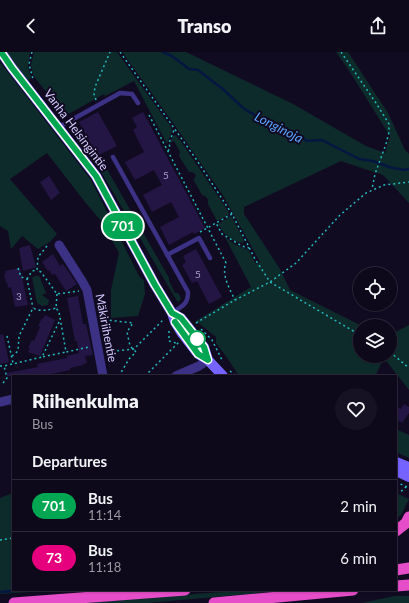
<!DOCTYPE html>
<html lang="en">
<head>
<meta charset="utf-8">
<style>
  :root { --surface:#0d081a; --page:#161123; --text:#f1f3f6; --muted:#9a9aa2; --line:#2d2939 }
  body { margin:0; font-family:Lato,sans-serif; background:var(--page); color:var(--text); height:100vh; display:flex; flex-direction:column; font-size:15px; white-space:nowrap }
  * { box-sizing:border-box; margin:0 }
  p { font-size:13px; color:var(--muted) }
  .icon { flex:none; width:22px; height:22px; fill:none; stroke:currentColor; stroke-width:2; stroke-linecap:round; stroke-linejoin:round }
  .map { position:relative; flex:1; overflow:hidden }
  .panel { position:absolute; left:12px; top:323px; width:385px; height:216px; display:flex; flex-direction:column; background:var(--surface); border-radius:0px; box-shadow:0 1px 3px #0004,0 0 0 1px var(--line) }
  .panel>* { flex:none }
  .badge { padding:0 8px; border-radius:13px; font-size:14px; line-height:26px }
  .tools { position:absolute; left:353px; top:215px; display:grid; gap:8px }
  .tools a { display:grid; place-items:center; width:44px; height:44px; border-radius:50%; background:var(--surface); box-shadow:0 1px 3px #0004,0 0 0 1px var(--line); font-size:20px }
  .map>.badge { position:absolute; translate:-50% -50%; box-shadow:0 0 0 2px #fff }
  h2 { padding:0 20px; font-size:15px; line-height:36px }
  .round { display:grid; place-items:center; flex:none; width:42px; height:42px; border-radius:21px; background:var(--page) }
  .headline { display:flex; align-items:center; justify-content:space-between; height:68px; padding:0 20px }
  h1 { font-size:19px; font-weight:800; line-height:30px }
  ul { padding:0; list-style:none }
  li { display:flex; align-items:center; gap:12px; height:52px; padding:0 20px; border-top:1px solid var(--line) }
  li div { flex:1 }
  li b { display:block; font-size:15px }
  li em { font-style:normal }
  li .badge { min-width:44px; font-weight:700; text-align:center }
  header { display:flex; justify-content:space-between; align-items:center; height:52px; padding:0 20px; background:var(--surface); font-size:18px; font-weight:800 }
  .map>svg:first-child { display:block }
  .green { fill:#0e2b2c }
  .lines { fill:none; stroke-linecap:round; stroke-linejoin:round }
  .stream { stroke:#051641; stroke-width:2.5 }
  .building { fill:#231644 }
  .path { stroke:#24b8bb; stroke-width:1.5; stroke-dasharray:2 3; stroke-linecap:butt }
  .service { stroke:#3c3285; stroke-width:4.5 }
  .minor { stroke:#3c3285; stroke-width:9 }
  .secondary { stroke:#7463ff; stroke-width:10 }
  .trunk { stroke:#e64dc8; stroke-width:11 }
  .line-casing { stroke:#fff; stroke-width:9 }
  .line { stroke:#00a651; stroke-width:6 }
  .stop-dot { fill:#fff; stroke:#00a651; stroke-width:2 }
  .labels { text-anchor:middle; stroke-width:4; stroke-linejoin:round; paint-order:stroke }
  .number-label { font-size:10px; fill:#a99ed0 }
  .street-label { font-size:12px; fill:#d6ccff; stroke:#110b22 }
  .water-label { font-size:13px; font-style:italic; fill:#5aa5ff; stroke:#110b22 }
</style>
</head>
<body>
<header><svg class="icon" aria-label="back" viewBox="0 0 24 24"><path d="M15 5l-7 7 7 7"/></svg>Transo<svg class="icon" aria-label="share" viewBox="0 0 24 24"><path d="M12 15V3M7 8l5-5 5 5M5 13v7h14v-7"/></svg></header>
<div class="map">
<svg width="409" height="551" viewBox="0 0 409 551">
  <rect width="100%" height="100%" fill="#110b22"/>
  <path class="green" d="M6 0H30L28 14 31 26 28 29Z
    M34 0H117L171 75 172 79 167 92 134 29 105 44 104 42 65 64 33 23 31 12Z
    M122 0H186L293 52 366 94 385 101 390 84 348 17 336 0H348L388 61 405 98 409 102V151L383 123 341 109 244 155V162L280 217 290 238 362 274H360V304H390V283L409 273V338L384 306 375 324H239L228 307 216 291V285L196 269 251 235 225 185 234 192 246 197 249 199 256 212 260 210 224 145 176 75Z
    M0 10 91 128 139 224 144 229 145 242 138 264 111 266V238L119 201 102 170 85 150 47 101 10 127 57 182 51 189 38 197 22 184 11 197 8 179 0 174Z
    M175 83 180 88 228 159 229 163 217 169 208 152V147L205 144 202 143 193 127 195 126 196 123 192 120H189L179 104 180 100 174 89 170 91 173 84Z
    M104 112 169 226V229L175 241H178L181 246 179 250 177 249 97 113Z
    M231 164 243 186 244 190 242 191C231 189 223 181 218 172Z
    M35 224H39L40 226 46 241 42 243 49 248 48 253 42 254 37 251 32 226Z
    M396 377 409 383V406L396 400Z
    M13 441V538H59L0 542V446Z
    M396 441 409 447 401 463 396 467Z
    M244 538H291L147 551H85Z
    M395 544H409V551H361Z"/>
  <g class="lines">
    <path class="stream" d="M163 0 172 4 189 17 198 18 224 38 243 56 268 71 295 81 307 89 322 88 359 107 373 109 389 115 404 118 409 117
      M0 540 26 538"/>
  </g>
  <path class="building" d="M98 60 117 94 97 104 79 70Z
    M143 60 205 176 194 182 193 180 169 193 160 175 179 165 171 150 152 160 143 143 162 133 154 118 135 128 125 110 144 100 133 78 137 75 132 66Z
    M49 124 60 141 51 148 40 130Z
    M30 193 36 215 23 219 19 196Z
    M196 197 222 245 209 252 197 229 192 231 182 213 186 210 183 204Z
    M53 202 60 214 63 212 77 232 66 239 55 222 52 223 49 218 48 219 42 210Z
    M20 216 28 253 15 255 11 235 8 236 7 230 6 231 4 222H6L5 219Z
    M78 244 83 272H86L93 303 85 304 87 311 83 312V313L70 316V318L51 322V324H7V321L38 315 37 312 67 306V304L79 301 77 289H75L67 246Z
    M45 263 55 268 40 304 28 300 30 296H28L32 288 34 289 40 275 38 274 42 266 43 267Z
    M3 282 9 310 0 312V283Z
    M404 352 409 355V361L402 371 396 367V354L401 357Z"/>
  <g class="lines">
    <path class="path" d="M32 0 29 12 33 27
      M120 0 196 107 232 162 255 207 270 230 360 283
      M341 0 376 51 389 72V80L386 92 375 122 372 137
      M96 48 94 42 95 35 110 0
      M149 63 226 211C221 222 230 238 235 248
      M168 99 170 96 169 91 174 78
      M232 162 216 171 222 182 242 194 249 196
      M200 180 216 171
      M47 194 38 205 37 218 41 220 57 242 79 239
      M18 216 21 225 27 227 33 256
      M27 227 32 219 37 218
      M57 242 56 256 59 260 66 300 89 295
      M99 255 102 257 107 268
      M59 270 42 305 66 300
      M196 271 235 248 270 230 296 211 340 163 366 141 384 133 409 130
      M105 275 107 268 133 271 127 280 130 294 136 300 129 307 119 324
      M201 277 212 288 223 310
      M169 279V289L176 291
      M7 284 13 311
      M113 297 115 299 134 297 164 267
      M390 300 409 316
      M12 304 18 299 19 284 33 256C41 260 48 258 56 256
      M0 314H4
      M230 319 236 324
      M145 324 179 290
      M3 331 7 326 4 314 42 305
      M396 430 409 436
      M396 439C402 440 404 438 407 433
      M0 488 13 486"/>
    <path class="service" d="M59 75 120 41 132 42 138 51
      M113 105 188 240C188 253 182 254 172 261
      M167 203 199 186 210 206"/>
    <path class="minor" d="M59 193 82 229 87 238 103 324
      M176 324 199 314 208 308
      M0 350 13 347"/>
    <path class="secondary" d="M1 0 12 16 96 124 155 233 172 261 175 270 181 280 198 302 208 308 223 324
      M172 261 181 266 204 295 208 308
      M396 410 409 415
      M396 419 409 425"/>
    <path class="trunk" d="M396 479 406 471 409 465
      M396 518 409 516
      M396 534 409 533
      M14 551 185 538
      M214 551 353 538"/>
  </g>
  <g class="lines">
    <defs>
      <path id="line" d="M1 0 12 16 96 124 155 233 172 261 181 266 204 295 208 308 198 302 175 270"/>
    </defs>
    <use href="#line" class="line-casing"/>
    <use href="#line" class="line"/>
  </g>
  <circle class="stop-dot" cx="197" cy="287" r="8"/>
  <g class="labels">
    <g class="number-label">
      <text x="166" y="127">5</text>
      <text x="198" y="226">5</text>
      <text x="19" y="248">3</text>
    </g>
    <g class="street-label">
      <text transform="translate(76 78) rotate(53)" y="4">Vanha Helsingintie</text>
      <text transform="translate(106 276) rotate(79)" y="4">Mäkiriihentie</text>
    </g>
    <g class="water-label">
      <text transform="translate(279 75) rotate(27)" y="5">Longinoja</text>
    </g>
  </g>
</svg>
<div class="tools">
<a><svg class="icon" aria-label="locate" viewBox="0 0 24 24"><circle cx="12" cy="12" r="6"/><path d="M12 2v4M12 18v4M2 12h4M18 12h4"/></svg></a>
<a><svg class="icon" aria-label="layers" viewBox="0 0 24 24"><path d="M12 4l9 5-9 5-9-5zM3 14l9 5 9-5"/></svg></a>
</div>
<b class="badge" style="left:123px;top:174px;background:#00a651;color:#fff">701</b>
<section class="panel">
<div class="headline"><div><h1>Riihenkulma</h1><p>Bus</p></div><a class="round"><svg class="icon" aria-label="heart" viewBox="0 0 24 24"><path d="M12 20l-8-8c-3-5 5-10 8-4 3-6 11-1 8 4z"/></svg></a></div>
<h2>Departures</h2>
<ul>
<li><span class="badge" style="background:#00a651;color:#fff">701</span><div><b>Bus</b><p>11:14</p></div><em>2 min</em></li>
<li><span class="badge" style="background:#e6007e;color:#fff">73</span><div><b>Bus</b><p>11:18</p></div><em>6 min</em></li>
</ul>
</section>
</div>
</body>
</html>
